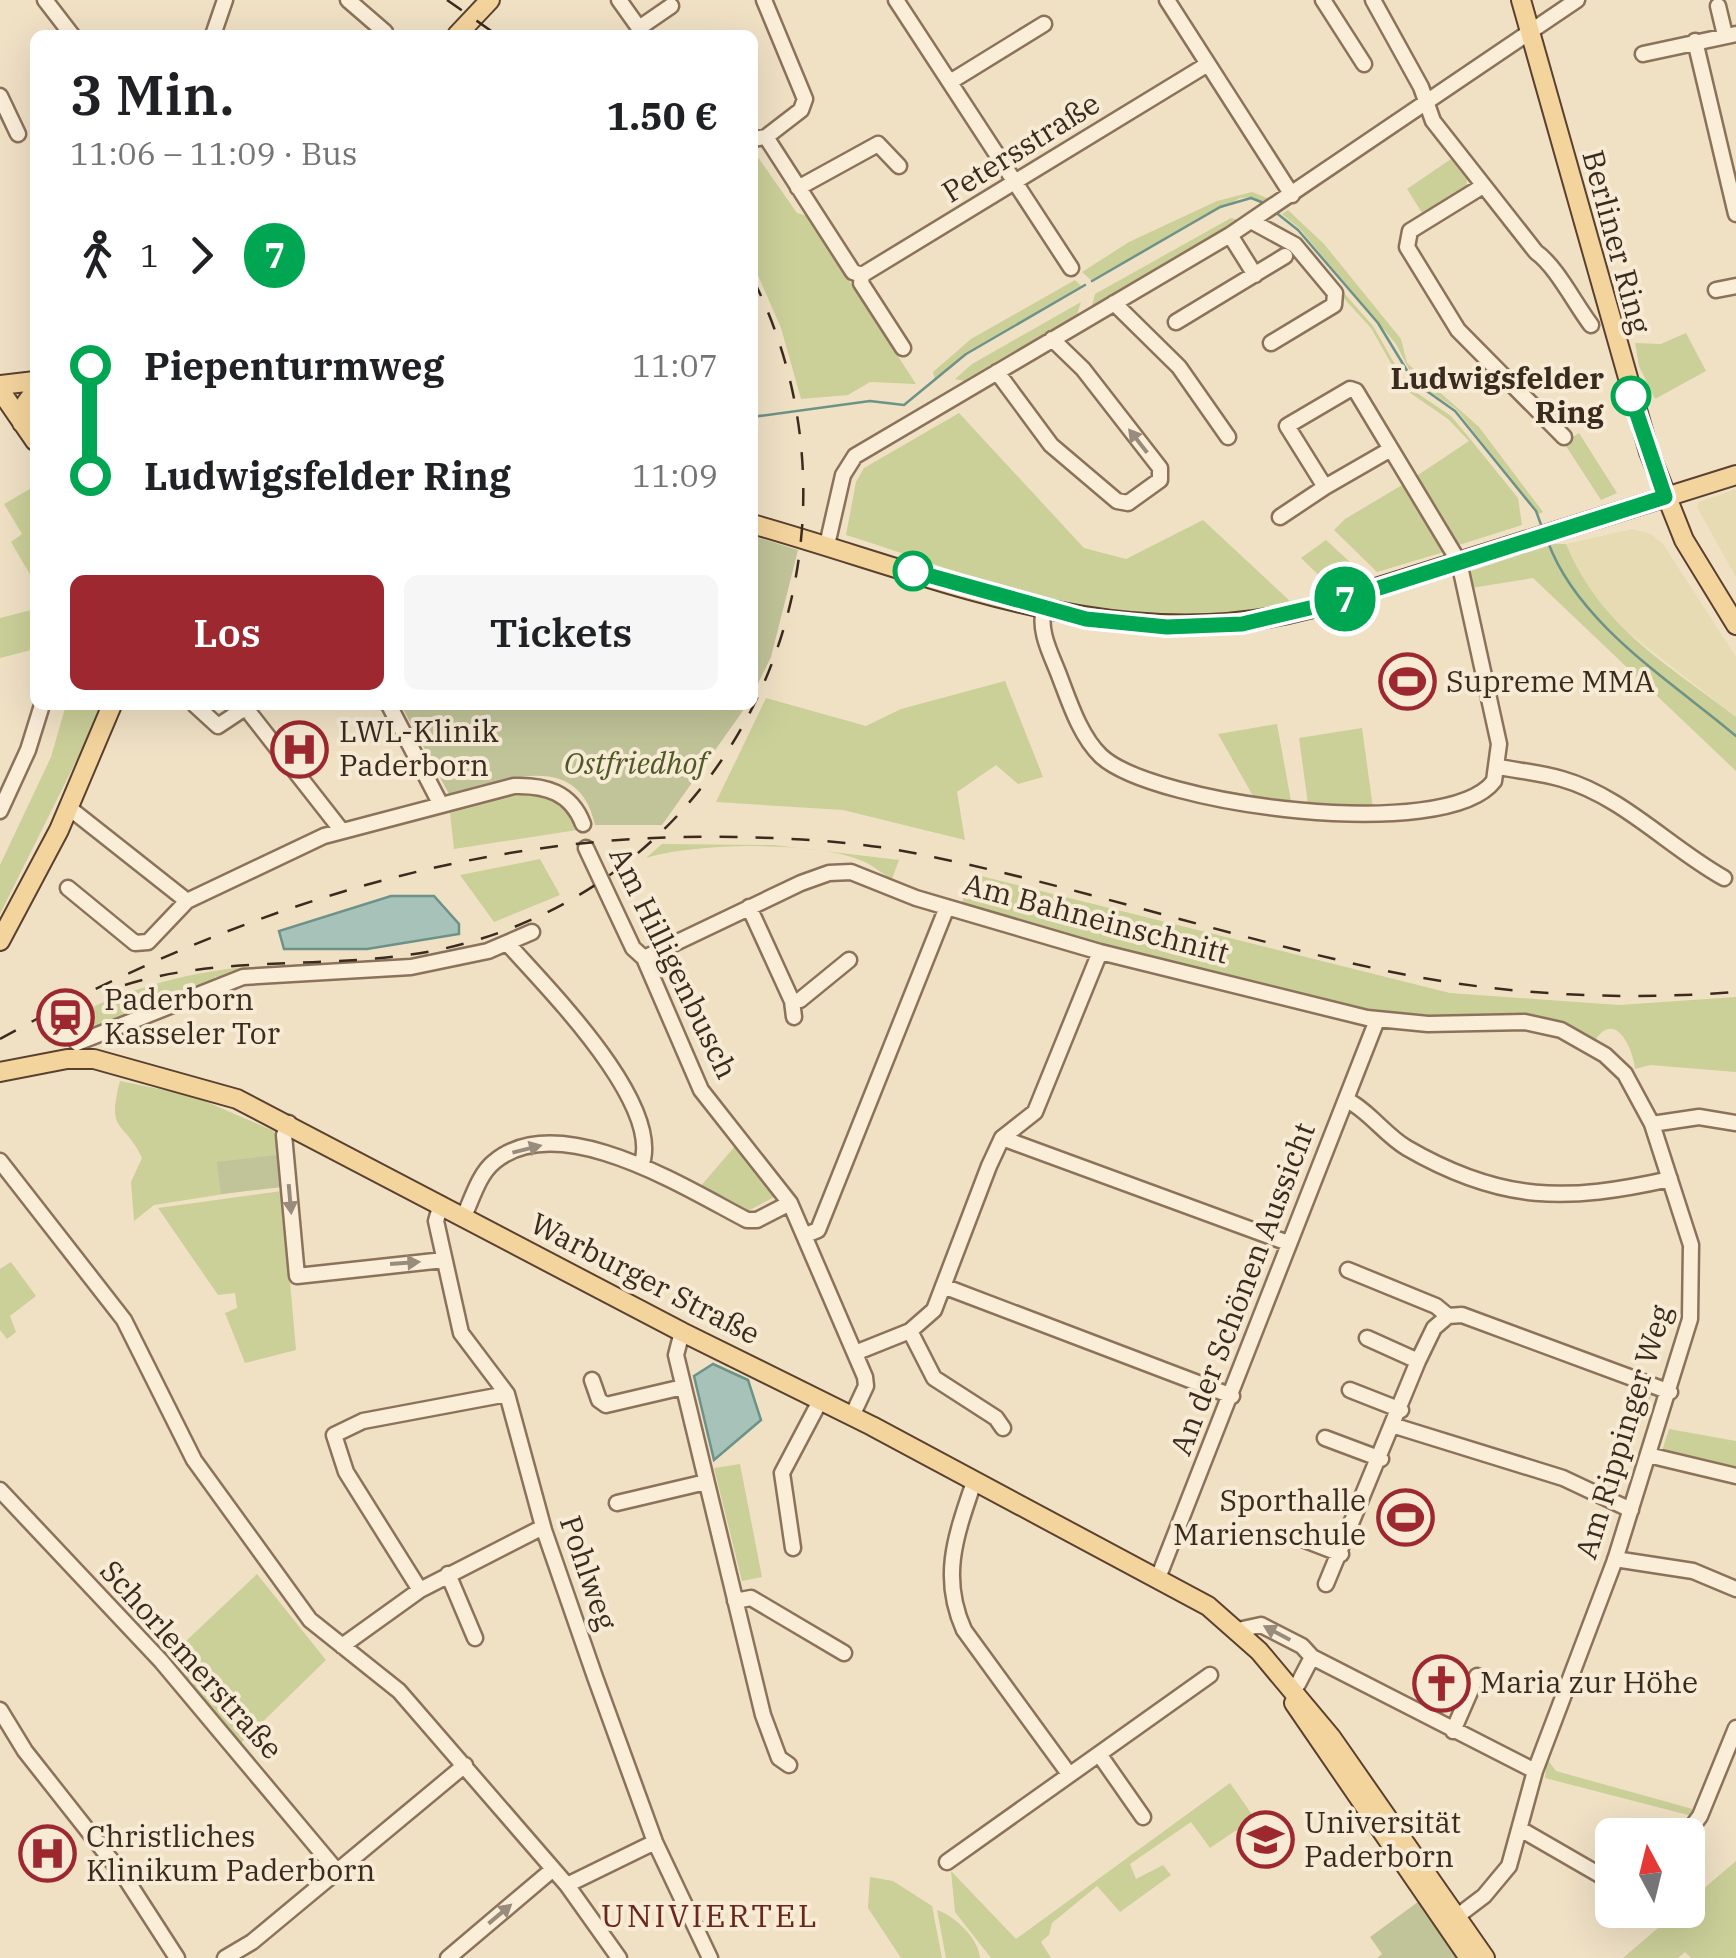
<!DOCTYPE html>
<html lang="de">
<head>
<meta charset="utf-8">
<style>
  :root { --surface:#fff; --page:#f6f6f6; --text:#202124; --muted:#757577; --accent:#9d2830 }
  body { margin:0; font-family:"IBM Plex Serif",serif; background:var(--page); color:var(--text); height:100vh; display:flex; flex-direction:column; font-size:38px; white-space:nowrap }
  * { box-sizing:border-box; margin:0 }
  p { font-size:32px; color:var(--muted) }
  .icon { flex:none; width:55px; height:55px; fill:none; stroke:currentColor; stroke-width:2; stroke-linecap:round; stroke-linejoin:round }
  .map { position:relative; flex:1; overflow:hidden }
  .side { position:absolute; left:30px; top:30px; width:728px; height:680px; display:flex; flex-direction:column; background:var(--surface); border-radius:15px; box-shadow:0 10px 40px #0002 }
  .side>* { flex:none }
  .badge { padding:0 20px; border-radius:32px; font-size:35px; line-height:65px }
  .needle { width:65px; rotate:353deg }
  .fabs { position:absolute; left:1595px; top:1818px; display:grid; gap:20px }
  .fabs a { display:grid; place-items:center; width:110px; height:110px; border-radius:15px; background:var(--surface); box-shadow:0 10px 40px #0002; font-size:50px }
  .map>.badge { position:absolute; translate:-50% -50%; box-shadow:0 0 0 5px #fff }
  .legs { display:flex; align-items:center; gap:15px; height:110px; padding:0 40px; font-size:32px }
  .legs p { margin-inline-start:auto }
  .headline { display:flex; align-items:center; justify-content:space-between; height:170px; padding:0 40px }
  h1 { font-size:55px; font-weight:600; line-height:75px }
  .cta { display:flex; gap:20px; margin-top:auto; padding:20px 40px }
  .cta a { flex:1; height:115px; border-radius:15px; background:var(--accent); color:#fff; font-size:40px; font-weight:600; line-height:115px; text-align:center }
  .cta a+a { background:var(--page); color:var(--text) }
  ul { padding:0 40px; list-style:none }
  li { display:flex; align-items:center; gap:35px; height:110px; font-size:38px }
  li i { display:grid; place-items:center; width:15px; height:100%; margin:0 12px; background:currentColor }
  li i::after { content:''; width:25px; height:25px; margin:-12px; border:8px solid; border-radius:50%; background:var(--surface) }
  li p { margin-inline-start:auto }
  li:first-child i { background:linear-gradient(#0000 50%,currentColor 0) }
  li:last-child i { background:linear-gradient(currentColor 50%,#0000 0) }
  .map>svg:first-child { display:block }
  .farmland { fill:#e6dbb2 }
  .green { fill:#cbcf98 }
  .cemetery { fill:#c1c398 }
  .water { fill:#a7c3b9; stroke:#6d9287; stroke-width:2.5 }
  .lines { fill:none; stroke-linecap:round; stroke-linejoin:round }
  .stream { stroke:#6d9287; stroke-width:2.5 }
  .minor-casing { stroke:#8c725a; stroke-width:19 }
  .major-casing { stroke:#5a402f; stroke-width:22 }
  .minor { stroke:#faeed9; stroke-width:14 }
  .major { stroke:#f4d49d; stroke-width:18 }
  .rail { stroke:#3b2b1f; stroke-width:2.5; stroke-dasharray:18 18; stroke-linecap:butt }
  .oneway { fill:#9a8c7c }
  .line-1-casing { stroke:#fff; stroke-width:22 }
  .line-1 { stroke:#00a651; stroke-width:15 }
  .stop-1-dot { fill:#fff; stroke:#00a651; stroke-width:5 }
  .labels { text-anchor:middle; stroke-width:8; stroke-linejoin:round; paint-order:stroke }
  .street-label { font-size:30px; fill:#3b2b1f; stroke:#f7ebd5 }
  .stop-label { font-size:30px; font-weight:bold; fill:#3b2b1f; stroke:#f7ebd5; text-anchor:end }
  .poi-label { font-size:30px; fill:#3b2b1f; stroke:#f7ebd5; text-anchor:start }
  .park-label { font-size:30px; font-style:italic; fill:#4e5925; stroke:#f7ebd5 }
  .neighbourhood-label { font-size:32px; letter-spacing:2.5px; fill:#6a281d; stroke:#f7ebd5 }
</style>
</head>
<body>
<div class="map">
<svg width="1736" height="1958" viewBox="0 0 1736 1958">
  <rect width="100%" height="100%" fill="#f0e1c5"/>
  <path class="farmland" d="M1736 489V577L1697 507 1699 502Z
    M1632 529 1651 534 1663 544 1736 657V717L1610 618 1584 584 1566 544Z"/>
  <path class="green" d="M753 150 797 213 807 216 916 384 870 382 848 395 801 399 781 328 753 264Z
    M1451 159 1467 180 1466 188 1424 216 1407 189Z
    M1252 192 1272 200 1266 203 1252 197 1240 198 1091 280 1082 272 1129 242 1217 201Z
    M1288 210 1324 244 1401 339 1407 363 1479 427 1543 512 1539 514 1456 409 1415 381 1396 344 1299 228 1282 214Z
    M1231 218 1239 220 1091 309 1095 294Z
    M1273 221 1299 242 1373 326 1408 387 1451 416 1471 440 1518 498 1522 525 1459 545 1415 477 1469 441 1448 419 1406 390 1371 328Z
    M1075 280 1081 286 965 353 935 380 933 372 971 339Z
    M1081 302 1076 318 968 382 955 379 972 364Z
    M1686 333 1706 371 1655 399 1639 366 1635 343 1661 344Z
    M959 413 1084 548 1126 559 1203 520 1290 601C1236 614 1177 623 1121 615 1028 601 936 563 846 535L856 482 864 468Z
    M1579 433 1617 493 1601 500 1564 443Z
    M1407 482 1447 551 1377 572 1334 530 1345 519Z
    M35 486V583L11 542 22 534 4 504Z
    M1326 540 1365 576 1331 587 1301 558Z
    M1552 544H1566C1601 628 1666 663 1736 717V771L1533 578 1471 588 1468 572Z
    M35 609V649L0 658V618Z
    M1005 681 1043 777 1018 784 996 765 957 792 965 840 843 810 716 802 766 698 866 726 901 709Z
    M66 705H104L0 914V865L51 757Z
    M1277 724 1291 801 1253 796 1218 734Z
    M1362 728 1373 808 1308 804 1299 738Z
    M543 793 565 805 577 830 454 849 450 813 515 796Z
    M662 844 774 845 899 860 892 879C882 874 874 866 865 862 818 840 695 843 646 858Z
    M540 859 560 895 494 922 460 875Z
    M973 874 1450 993 1619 1005 1736 997V1072L1650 1065 1635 1069C1633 1047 1614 1008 1594 1042L1573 1027 1525 1018 1375 1013 959 910Z
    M246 967 247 972 221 980 215 976 216 980 71 1039 72 1043 64 1047 57 1039 85 1025 82 1018 71 1024 69 1019C118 992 181 973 246 967Z
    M120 1081 193 1096 274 1131 281 1185 154 1205 134 1221 131 1182 142 1158C124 1119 106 1135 120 1081Z
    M736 1145 776 1196 744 1213 699 1188Z
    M282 1191 296 1350 245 1363 225 1313 237 1308 235 1293 218 1295 158 1208Z
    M11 1262 36 1296 10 1316 16 1332 7 1339 0 1330V1269Z
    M1636 1387 1652 1393 1617 1494 1598 1486Z
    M1669 1429 1736 1441V1471L1662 1451Z
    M740 1464 762 1577 742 1581 714 1468Z
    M257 1574 326 1660 241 1743 169 1657Z
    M1547 1759 1556 1771 1696 1810 1692 1816 1545 1778Z
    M1230 1783 1260 1826 1235 1831 1210 1848 1191 1822 1130 1864 1136 1879 1163 1865 1171 1875 1120 1912 1097 1886 1052 1923 1049 1935 1041 1942 1051 1958H991L955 1912 951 1871 1016 1939Z
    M1736 1861V1958H1691L1685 1952 1678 1958H1623L1679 1910H1688V1902Z
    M870 1877 893 1881 932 1906 942 1958H901L868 1908Z
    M937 1910C955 1916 979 1939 980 1958H946Z"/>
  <path class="cemetery" d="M753 536 798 550 771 657 753 694Z
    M401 705H747L662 825H595C578 748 503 781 449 794Z
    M279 1155 283 1187 221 1194 217 1162Z
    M1418 1902 1459 1958H1377L1382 1954 1370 1937Z"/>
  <path class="water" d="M391 896H434L459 924V934L367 949H284L279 931Z
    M713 1364 748 1380 761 1420 714 1460 694 1376Z"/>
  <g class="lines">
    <path class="stream" d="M1274 211 1298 230 1378 323 1414 382 1455 411 1536 511 1543 530
      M1092 281 1220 207 1251 198 1264 203
      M752 417 870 401 904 405 966 354 1085 285
      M1548 542C1578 624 1671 681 1736 736"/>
    <defs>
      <path id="minor" d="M45 0 72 35
        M348 0 385 32 382 35
        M619 0 644 35
        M764 0 805 99 801 110 766 137
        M896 0 1071 268
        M1167 0 1292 195
        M1323 0 1364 64
        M1373 0 1421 87 1433 121 1536 252C1556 266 1575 304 1591 325
        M1718 6 1725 35
        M639 28 671 6
        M213 35 225 0
        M1695 41 1736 214
        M1643 54 1736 34
        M950 82 1044 24
        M0 96 18 134
        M752 139 766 137 853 272 862 275 861 283 903 348
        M1483 186 1410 231 1407 247 1458 330 1564 437
        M798 188 878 144 899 166
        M1251 221 1295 245 1335 293 1334 305 1271 343
        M1230 235 1255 275
        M862 275 1208 64
        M1716 290 1736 286
        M1114 303 1179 367 1228 437
        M1176 322 1285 256
        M997 372 1051 445 1117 501 1128 503 1160 480V468L1083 369 1052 339
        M1280 517 1325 487
        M827 545 843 475 855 456 1230 235 1577 0
        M1044 609C1038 631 1051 654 1059 675 1069 701 1080 736 1101 756 1154 805 1446 844 1494 781L1499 744 1459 562 1356 391 1350 389 1287 426 1325 487 1391 449
        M195 705 218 726 242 710 248 711 342 831
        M389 705 441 805
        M1499 767C1520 771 1542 773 1562 779 1622 796 1670 848 1724 878
        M68 807 187 901 324 836 514 786C545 785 571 792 583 824
        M0 811 28 750 42 705
        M586 848 633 948 644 958 701 1090 790 1203 865 1377 866 1386 852 1416
        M68 888 135 943 148 942 187 901
        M749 907 792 1001 800 1000 849 960
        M508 944C546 987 665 1105 641 1166
        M644 958 801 883 829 873 851 872 916 898 1100 952 1367 1018 1428 1024 1525 1022 1561 1030 1605 1055 1625 1074 1652 1124 1691 1245 1690 1319 1615 1560 1535 1771 1509 1866 1484 1896 1451 1921
        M792 1001 794 1017
        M77 1043 243 977 411 967 488 951 532 932
        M1347 1100C1369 1111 1385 1135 1407 1148 1502 1203 1567 1202 1670 1179
        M289 1123 284 1135 297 1276 444 1260
        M1652 1124 1699 1117 1736 1123
        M1002 1138 1288 1243
        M0 1161 124 1320 194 1460 310 1620 399 1691 567 1885 619 1958
        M441 1204 436 1221 461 1333 507 1394 544 1530 595 1677 655 1842 710 1958
        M464 1216C472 1199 479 1174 494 1162 559 1107 687 1189 747 1220H757L790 1203
        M806 1235 818 1230 947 907
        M1348 1270 1436 1306 1448 1316 1462 1315 1670 1392
        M943 1286 1232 1396
        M910 1331 934 1378 996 1418 1003 1428
        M682 1332 676 1355 763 1715 779 1758 789 1765
        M1367 1338 1418 1361
        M855 1353 910 1331 934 1310 989 1166 1002 1138 1035 1112 1100 952
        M592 1380 599 1400 606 1405 683 1387
        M1350 1390 1401 1410
        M1395 1426 1563 1478 1631 1510
        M1325 1438 1381 1459
        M1648 1455 1736 1476
        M974 1482C956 1535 940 1577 964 1630L1069 1774
        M0 1490 161 1661 337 1871
        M617 1503 706 1482
        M1302 1539 1341 1554
        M793 1548 782 1473 820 1401
        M1615 1559 1693 1571 1736 1589
        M448 1574 475 1638
        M1158 1578 1377 1020
        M1326 1584 1418 1361 1434 1328 1448 1316
        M420 1590 346 1472 334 1435 363 1421 507 1394
        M735 1601 751 1598 844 1653
        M1238 1630 1261 1625 1302 1646 1312 1657 1535 1771
        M342 1646 420 1590 543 1527
        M1289 1688 1298 1684 1312 1657
        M0 1710 25 1751 126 1879 177 1958
        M1453 1731 1477 1676
        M1099 1754 1143 1817
        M1522 1830 1612 1882
        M1686 1835 1700 1816 1736 1728
        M947 1862 1210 1675
        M567 1885 655 1842
        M225 1958 252 1942 465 1765
        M448 1958 552 1870"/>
      <path id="major" d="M1521 0 1649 452 1684 540 1736 625
        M457 35 490 0
        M0 385 35 381
        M0 390 35 441
        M22 423 26 403 35 391
        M752 524C934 575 1119 660 1309 609L1736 475
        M0 941 59 830 112 705
        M0 1072 67 1059H94L237 1099 682 1332 872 1426 1208 1606 1259 1651 1331 1737 1485 1958
        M1294 1703 1469 1958"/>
    </defs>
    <use href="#minor" class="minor-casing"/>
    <use href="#major" class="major-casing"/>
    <use href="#minor" class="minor"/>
    <use href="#major" class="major"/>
    <path class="rail" d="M447 0 497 35
      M125 985C237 950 357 975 470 942 754 861 883 537 752 277
      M0 1039C228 912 473 831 736 837 790 838 845 841 898 850 1063 881 1223 936 1387 971 1501 995 1620 1001 1736 992"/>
  </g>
  <defs><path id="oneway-solid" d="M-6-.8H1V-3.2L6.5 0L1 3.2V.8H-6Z" transform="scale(2.5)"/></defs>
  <g class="oneway">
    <use href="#oneway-solid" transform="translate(1138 441) rotate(-128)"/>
    <use href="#oneway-solid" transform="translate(527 1149) rotate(-14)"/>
    <use href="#oneway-solid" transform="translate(290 1199) rotate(85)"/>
    <use href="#oneway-solid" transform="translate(405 1263) rotate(-4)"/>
    <use href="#oneway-solid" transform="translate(1277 1633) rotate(-152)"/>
    <use href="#oneway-solid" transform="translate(500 1914) rotate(-40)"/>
  </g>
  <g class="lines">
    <defs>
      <path id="line-1" d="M913 571 1086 619 1167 627 1242 624 1335 602 1665 497 1631 396"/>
    </defs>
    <use href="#line-1" class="line-1-casing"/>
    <use href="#line-1" class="line-1"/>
  </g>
  <defs>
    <symbol id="stadium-ring" viewBox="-11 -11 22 22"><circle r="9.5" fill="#f7ebd5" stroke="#9d2830" stroke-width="1.5"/><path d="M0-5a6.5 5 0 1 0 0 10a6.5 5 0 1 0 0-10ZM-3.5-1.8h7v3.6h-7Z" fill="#9d2830"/></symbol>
    <symbol id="hospital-ring" viewBox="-11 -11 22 22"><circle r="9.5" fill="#f7ebd5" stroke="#9d2830" stroke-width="1.5"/><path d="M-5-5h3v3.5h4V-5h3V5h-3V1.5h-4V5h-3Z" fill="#9d2830"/></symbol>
    <symbol id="station-ring" viewBox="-11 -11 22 22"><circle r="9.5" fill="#f7ebd5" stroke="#9d2830" stroke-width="1.5"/><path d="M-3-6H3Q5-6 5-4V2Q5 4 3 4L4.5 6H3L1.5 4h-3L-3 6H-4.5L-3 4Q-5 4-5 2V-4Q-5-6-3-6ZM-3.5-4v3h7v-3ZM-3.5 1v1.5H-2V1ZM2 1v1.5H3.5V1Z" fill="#9d2830"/></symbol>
    <symbol id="church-ring" viewBox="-11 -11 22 22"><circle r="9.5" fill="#f7ebd5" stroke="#9d2830" stroke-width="1.5"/><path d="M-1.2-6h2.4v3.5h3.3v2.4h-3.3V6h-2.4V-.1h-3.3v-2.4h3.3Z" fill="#9d2830"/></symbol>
    <symbol id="university-ring" viewBox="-11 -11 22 22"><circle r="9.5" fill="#f7ebd5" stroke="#9d2830" stroke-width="1.5"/><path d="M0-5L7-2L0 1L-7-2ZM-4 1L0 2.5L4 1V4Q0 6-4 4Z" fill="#9d2830"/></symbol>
  </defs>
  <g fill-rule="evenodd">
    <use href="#stadium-ring" x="1376" y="650" width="63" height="63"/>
    <use href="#hospital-ring" x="268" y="718" width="63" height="63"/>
    <use href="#station-ring" x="34" y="986" width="63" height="63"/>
    <use href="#stadium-ring" x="1374" y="1486" width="63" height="63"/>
    <use href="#church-ring" x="1410" y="1652" width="63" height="63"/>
    <use href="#university-ring" x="1234" y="1808" width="63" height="63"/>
    <use href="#hospital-ring" x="16" y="1822" width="63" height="63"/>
  </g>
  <g class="stop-1-dot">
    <circle cx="1631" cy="396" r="18"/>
    <circle cx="913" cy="571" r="18"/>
  </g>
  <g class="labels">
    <g class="street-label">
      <text transform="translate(1021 148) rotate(-32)" y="10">Petersstraße</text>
      <text transform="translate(1616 242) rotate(75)" y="10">Berliner Ring</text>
      <text transform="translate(1096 919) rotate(15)" y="10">Am Bahneinschnitt</text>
      <text transform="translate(673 963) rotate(64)" y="10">Am Hilligenbusch</text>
      <text transform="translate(645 1279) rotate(27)" y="10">Warburger Straße</text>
      <text transform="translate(1243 1289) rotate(-69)" y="10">An der Schönen Aussicht</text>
      <text transform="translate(1624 1432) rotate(-73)" y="10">Am Rippinger Weg</text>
      <text transform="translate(588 1573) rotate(71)" y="10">Pohlweg</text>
      <text transform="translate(191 1660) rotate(48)" y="10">Schorlemerstraße</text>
    </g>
    <g class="stop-label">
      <text x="1604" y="389">Ludwigsfelder<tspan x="1604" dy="34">Ring</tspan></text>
    </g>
    <g class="poi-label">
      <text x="1446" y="692">Supreme MMA</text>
      <text x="339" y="742">LWL-Klinik<tspan x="339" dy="34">Paderborn</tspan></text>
      <text x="104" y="1010">Paderborn<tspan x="104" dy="34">Kasseler Tor</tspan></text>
      <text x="1366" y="1511" text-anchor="end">Sporthalle<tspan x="1366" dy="34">Marienschule</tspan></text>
      <text x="1480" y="1693">Maria zur Höhe</text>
      <text x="1304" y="1833">Universität<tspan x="1304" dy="34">Paderborn</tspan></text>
      <text x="86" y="1847">Christliches<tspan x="86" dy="34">Klinikum Paderborn</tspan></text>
    </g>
    <g class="park-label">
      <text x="635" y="774">Ostfriedhof</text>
    </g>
    <g class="neighbourhood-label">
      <text x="710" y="1927">UNIVIERTEL</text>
    </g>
  </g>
</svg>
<div class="fabs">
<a><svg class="needle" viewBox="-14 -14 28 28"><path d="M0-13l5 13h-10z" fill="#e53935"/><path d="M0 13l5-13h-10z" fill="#757577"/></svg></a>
</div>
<b class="badge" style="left:1345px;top:599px;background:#00a651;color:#fff">7</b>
<section class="side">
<div class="headline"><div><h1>3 Min.</h1><p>11:06 – 11:09 · Bus</p></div><b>1.50 €</b></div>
<div class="legs"><svg class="icon" aria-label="walk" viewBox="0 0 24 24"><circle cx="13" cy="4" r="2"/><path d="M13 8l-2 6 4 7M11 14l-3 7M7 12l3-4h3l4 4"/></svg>1<svg class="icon" aria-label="forward" viewBox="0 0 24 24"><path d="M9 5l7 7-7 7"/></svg><b class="badge" style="background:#00a651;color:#fff">7</b></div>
<ul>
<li><i style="color:#00a651"></i><b>Piepenturmweg</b><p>11:07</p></li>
<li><i style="color:#00a651"></i><b>Ludwigsfelder Ring</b><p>11:09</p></li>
</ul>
<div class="cta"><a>Los</a><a>Tickets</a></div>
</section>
</div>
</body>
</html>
